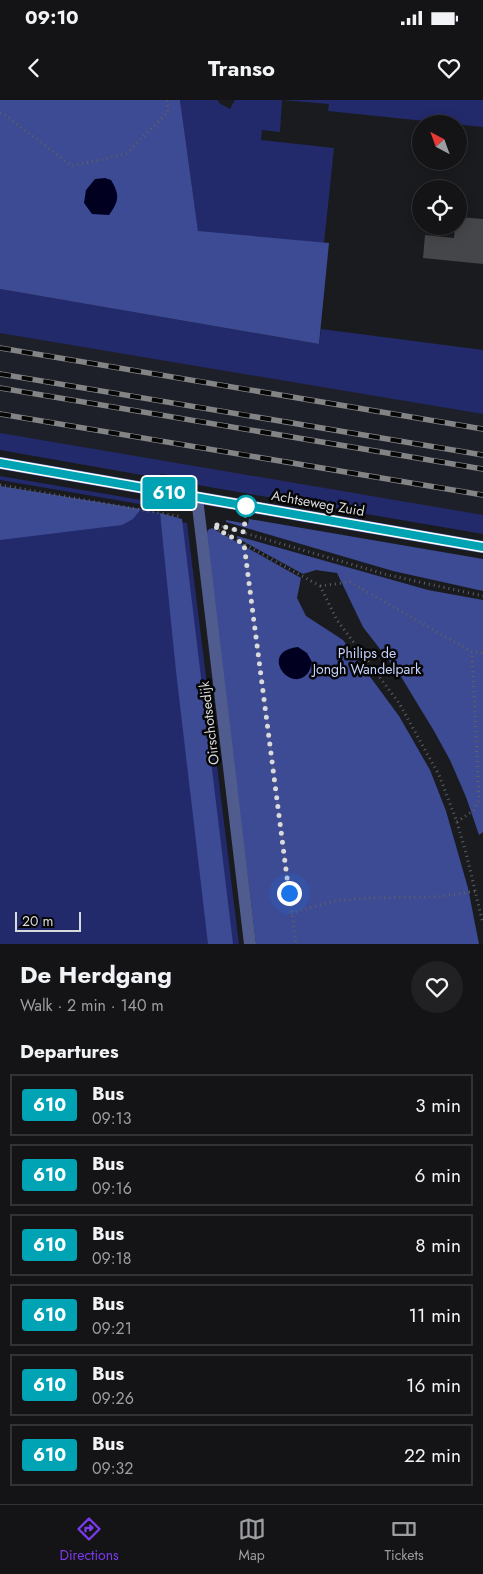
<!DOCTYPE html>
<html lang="en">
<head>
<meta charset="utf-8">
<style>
  :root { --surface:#141416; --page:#212123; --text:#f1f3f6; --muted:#9d9ea1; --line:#333335; --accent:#7c3aed }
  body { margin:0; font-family:Jost,sans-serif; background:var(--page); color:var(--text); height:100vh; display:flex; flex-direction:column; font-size:19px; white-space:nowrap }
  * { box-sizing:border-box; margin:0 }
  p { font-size:16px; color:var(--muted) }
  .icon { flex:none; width:28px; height:28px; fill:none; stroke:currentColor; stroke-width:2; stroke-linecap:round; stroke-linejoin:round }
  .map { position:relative; height:844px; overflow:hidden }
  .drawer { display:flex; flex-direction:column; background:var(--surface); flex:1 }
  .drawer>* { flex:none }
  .badge { padding:0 10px; border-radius:4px; font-size:18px; line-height:32px }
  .needle { width:32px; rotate:319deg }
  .fabs { position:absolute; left:412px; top:15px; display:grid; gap:10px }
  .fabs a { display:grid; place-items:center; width:55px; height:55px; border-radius:50%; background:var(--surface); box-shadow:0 2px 12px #0003,0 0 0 1px var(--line); font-size:25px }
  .scale { position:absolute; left:15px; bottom:12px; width:66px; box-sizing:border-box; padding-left:5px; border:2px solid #d9dadc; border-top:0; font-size:14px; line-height:18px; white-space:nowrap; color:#d9dadc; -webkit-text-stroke:4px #060607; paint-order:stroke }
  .you { position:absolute; width:25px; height:25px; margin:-12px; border:4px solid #fff; border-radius:50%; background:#1a73e8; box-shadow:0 0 0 8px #1a73e833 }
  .map>.badge { position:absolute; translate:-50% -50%; box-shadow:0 0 0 2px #fff }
  h2 { padding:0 20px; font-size:19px; line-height:45px }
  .round { display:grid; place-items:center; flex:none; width:52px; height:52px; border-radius:26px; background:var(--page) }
  .headline { display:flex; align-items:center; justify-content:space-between; height:85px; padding:0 20px }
  h1 { font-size:24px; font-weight:700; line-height:38px }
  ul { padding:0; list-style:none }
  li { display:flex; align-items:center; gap:15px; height:62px; margin:0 10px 8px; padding:0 10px; border:2px solid var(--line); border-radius:0px }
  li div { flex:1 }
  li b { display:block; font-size:19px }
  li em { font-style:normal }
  li .badge { min-width:55px; font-weight:700; text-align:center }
  .status { display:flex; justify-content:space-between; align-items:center; height:35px; padding:0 25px; background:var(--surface); direction:ltr }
  .status svg { height:14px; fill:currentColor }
  header { display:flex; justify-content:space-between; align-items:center; height:65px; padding:0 20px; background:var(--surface); font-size:22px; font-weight:700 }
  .tab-bar { display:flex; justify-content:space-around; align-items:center; height:70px; border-top:1px solid var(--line); background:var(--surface); font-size:14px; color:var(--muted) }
  .tab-bar a { display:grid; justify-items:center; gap:2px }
  .tab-bar .current { color:var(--accent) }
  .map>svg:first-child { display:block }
  .built { fill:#1e2029 }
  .green { fill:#222a6c }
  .forest { fill:#3d4a94 }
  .water { fill:#020020 }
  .building { fill:#45464a }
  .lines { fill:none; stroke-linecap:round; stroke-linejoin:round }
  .path { stroke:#5f6063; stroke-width:3; stroke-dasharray:1 4; stroke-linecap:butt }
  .street { stroke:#505c8e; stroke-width:12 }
  .secondary { stroke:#6e80d0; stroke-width:12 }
  .rail-casing { stroke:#838486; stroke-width:5.5 }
  .rail { stroke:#060607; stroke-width:4; stroke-dasharray:11; stroke-linecap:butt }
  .line-casing { stroke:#fff; stroke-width:11 }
  .line { stroke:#00a3b4; stroke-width:8 }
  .walk { stroke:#d9dadc; stroke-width:5; stroke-dasharray:0 9 }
  .stop-dot { fill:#fff; stroke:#00a3b4; stroke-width:2.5 }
  .labels { text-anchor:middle; stroke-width:5; stroke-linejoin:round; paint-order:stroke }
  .street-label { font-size:14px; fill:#d9dadc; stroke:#060607 }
  .park-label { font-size:14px; fill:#c8d4ff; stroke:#060607 }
</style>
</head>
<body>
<div class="status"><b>09:10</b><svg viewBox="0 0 49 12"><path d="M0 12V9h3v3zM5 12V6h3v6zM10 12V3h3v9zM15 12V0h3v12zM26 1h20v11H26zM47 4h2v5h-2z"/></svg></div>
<header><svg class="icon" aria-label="back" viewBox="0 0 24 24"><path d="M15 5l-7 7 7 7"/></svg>Transo<svg class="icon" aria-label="heart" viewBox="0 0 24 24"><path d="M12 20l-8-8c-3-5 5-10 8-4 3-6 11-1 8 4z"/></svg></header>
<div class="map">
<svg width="483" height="844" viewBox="0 0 483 844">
  <rect width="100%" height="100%" fill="#1a1b1e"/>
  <path class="built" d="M0 189 483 273V428L0 344Z"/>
  <path class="green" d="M180 0H218L219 3 230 9 235 0H483V27L328 11 329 4 282 0 280 32 262 30 261 40 334 48 324 143 198 132Z
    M0 189 319 244 321 229 483 250V314L0 233Z
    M0 333 483 415V434L186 383V378L161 374 159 378 0 350Z
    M0 376 165 404 183 409 184 411H180L0 380Z
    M0 392 136 415 141 409 160 413 161 419 187 423 239 844H0Z"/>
  <path class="forest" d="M0 0H180L198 131 329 143 319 244 0 189Z
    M0 386 141 409 133 419 122 425 0 440Z
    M160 413 182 419 233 844H208L176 571Z
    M249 419 483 459V491L393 471 226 422V420L248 424Z
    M212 428 301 478 297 498 306 516 343 540 399 616 430 670 446 711 468 788 479 844H256L206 435 208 430Z
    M237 436 428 490 483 500V732L479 735 466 697 450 660 434 631 400 575 363 527 337 473 316 470 303 474 237 438Z"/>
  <path class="water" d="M105 78 111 80C120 95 119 101 109 115L92 114 84 103 86 90 95 79Z
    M298 547 307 553 312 562C311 566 310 570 308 573 290 595 258 551 298 547Z"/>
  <path class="building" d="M459 117 483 119V164L423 158 425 135 454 138 455 126H459Z"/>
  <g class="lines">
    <path class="path" d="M0 13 5 15 72 66 126 54 168 12 167 0
      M0 385 182 417
      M217 425 388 475 483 496
      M219 430 320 486 337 520 399 603 439 675 457 722 467 757 483 824
      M244 444 296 844
      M320 486 350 482 472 552 483 553
      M457 722 474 710 479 700 472 552
      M291 813 335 801 369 798 438 797 476 791"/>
    <path class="street" d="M197 398 250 844"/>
    <path class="secondary" d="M0 363 483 447"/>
    <defs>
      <path id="rail" d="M0 248 483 329
        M0 274 483 355
        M0 288 483 369
        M0 314 483 395"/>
    </defs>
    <use href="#rail" class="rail-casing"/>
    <use href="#rail" class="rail"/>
  </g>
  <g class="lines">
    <defs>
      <path id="line" d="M0 363 483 447"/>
    </defs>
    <use href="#line" class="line-casing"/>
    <use href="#line" class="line"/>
    <path class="walk" d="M246 406 244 432 213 424 219 430 244 444 289 793"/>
  </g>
  <circle class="stop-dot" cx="246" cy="406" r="10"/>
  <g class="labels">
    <g class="street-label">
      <text transform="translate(318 403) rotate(10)" y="5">Achtseweg Zuid</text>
      <text transform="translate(209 623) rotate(-97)" y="5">Oirschotsedijk</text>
    </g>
    <g class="park-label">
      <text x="367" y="558">Philips de<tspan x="367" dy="16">Jongh Wandelpark</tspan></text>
    </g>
  </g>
</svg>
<div class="fabs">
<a><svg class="needle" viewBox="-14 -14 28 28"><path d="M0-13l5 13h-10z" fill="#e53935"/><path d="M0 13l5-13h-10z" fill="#9d9ea1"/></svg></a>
<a><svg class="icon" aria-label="locate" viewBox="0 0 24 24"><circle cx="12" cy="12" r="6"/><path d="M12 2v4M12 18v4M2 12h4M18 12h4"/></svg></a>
</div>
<div class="scale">20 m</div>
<div class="you" style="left:289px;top:793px"></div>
<b class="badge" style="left:169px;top:393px;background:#00a3b4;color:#fff">610</b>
</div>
<section class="drawer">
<div class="headline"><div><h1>De Herdgang</h1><p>Walk · 2 min · 140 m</p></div><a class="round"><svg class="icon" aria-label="heart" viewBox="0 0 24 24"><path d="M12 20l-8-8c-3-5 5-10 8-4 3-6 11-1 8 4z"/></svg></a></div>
<h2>Departures</h2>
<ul>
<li><span class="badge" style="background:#00a3b4;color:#fff">610</span><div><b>Bus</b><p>09:13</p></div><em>3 min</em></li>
<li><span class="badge" style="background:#00a3b4;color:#fff">610</span><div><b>Bus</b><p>09:16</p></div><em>6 min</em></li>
<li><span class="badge" style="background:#00a3b4;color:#fff">610</span><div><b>Bus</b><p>09:18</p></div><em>8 min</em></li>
<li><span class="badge" style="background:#00a3b4;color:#fff">610</span><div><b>Bus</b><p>09:21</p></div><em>11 min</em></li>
<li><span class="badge" style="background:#00a3b4;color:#fff">610</span><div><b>Bus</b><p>09:26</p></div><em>16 min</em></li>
<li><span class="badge" style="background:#00a3b4;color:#fff">610</span><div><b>Bus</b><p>09:32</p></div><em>22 min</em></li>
</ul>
</section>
<nav class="tab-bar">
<a class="current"><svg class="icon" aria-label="directions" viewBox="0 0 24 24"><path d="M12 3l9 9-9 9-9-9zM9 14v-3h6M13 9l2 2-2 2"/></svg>Directions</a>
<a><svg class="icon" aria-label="map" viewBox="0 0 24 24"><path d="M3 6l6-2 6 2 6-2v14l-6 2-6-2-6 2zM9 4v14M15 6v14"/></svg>Map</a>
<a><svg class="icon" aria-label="tickets" viewBox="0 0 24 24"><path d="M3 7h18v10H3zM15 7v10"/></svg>Tickets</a>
</nav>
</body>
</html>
